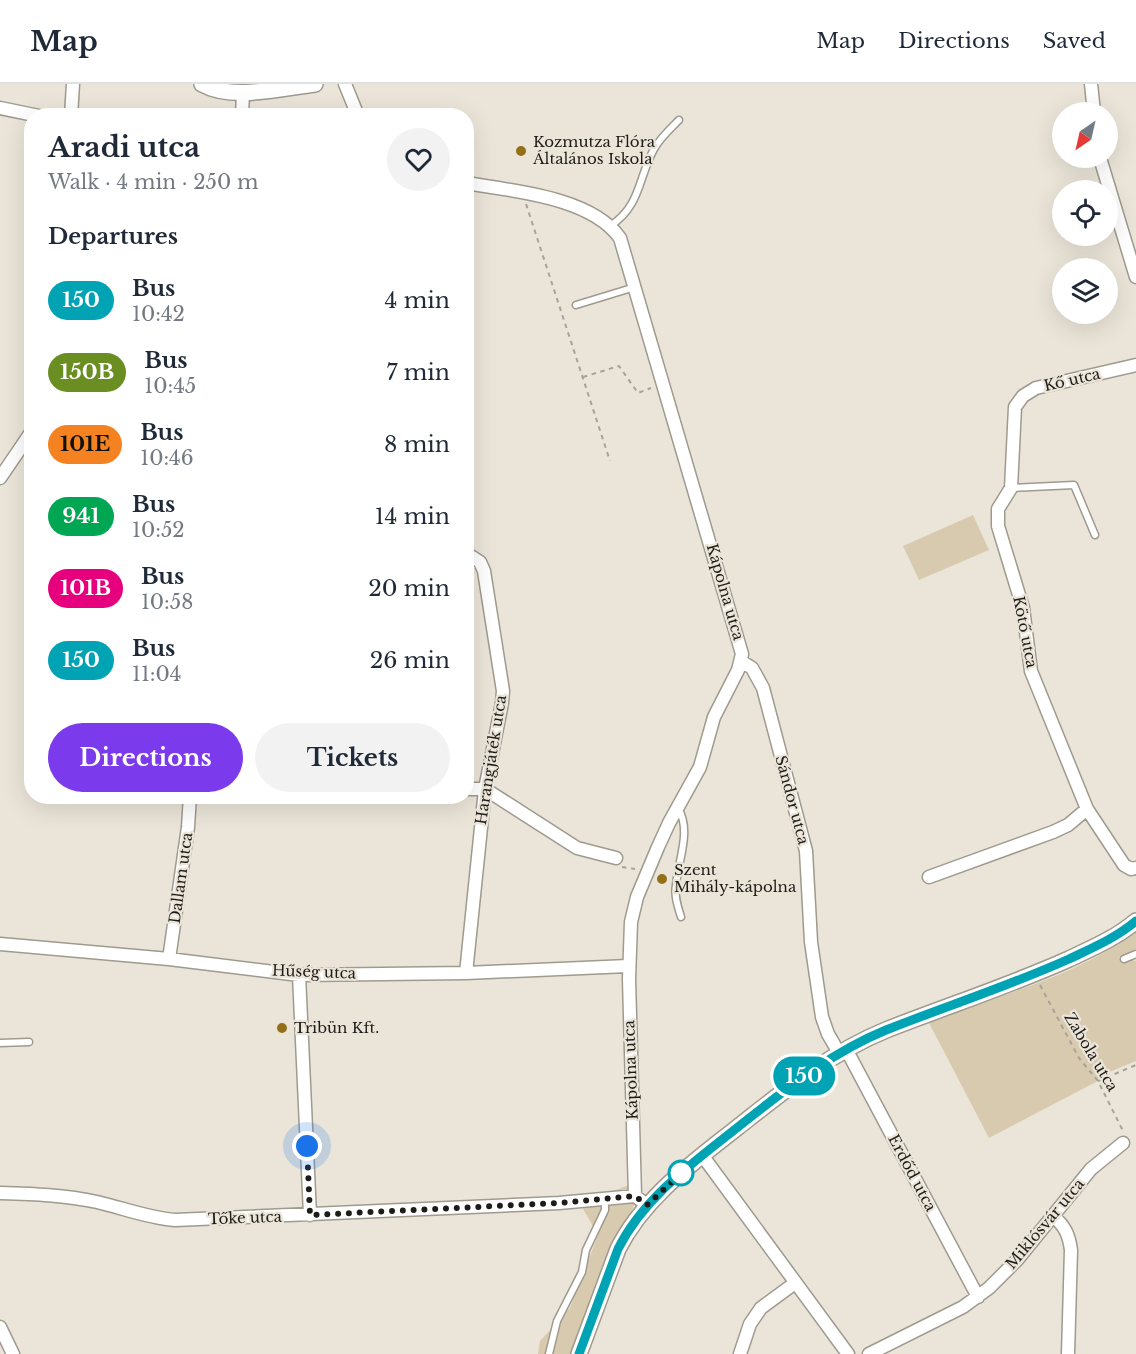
<!DOCTYPE html>
<html lang="en">
<head>
<meta charset="utf-8">
<style>
  :root { --surface:#fff; --page:#f2f2f3; --text:#1f2937; --muted:#747a83; --line:#e0e1e3; --accent:#7c3aed }
  body { margin:0; font-family:"Libre Baskerville",serif; background:var(--page); color:var(--text); height:100vh; display:flex; flex-direction:column; font-size:22px; white-space:nowrap }
  * { box-sizing:border-box; margin:0 }
  p { font-size:20px; color:var(--muted) }
  .icon { flex:none; width:33px; height:33px; fill:none; stroke:currentColor; stroke-width:2; stroke-linecap:round; stroke-linejoin:round }
  .map { position:relative; flex:1; overflow:hidden }
  .panel { position:absolute; left:24px; top:24px; width:450px; height:696px; display:flex; flex-direction:column; background:var(--surface); border-radius:24px; box-shadow:0 6px 24px #0002 }
  .panel>* { flex:none }
  .badge { padding:0 12px; border-radius:20px; font-size:21px; line-height:39px }
  .needle { width:39px; rotate:214deg }
  .tools { position:absolute; left:1052px; top:18px; display:grid; gap:12px }
  .tools a { display:grid; place-items:center; width:66px; height:66px; border-radius:50%; background:var(--surface); box-shadow:0 6px 24px #0002; font-size:30px }
  .you { position:absolute; width:30px; height:30px; margin:-15px; border:4px solid #fff; border-radius:50%; background:#1a73e8; box-shadow:0 0 0 9px #1a73e833 }
  .map>.badge { position:absolute; translate:-50% -50%; box-shadow:0 0 0 3px #fff }
  h2 { padding:0 24px; font-size:22px; line-height:54px }
  .round { display:grid; place-items:center; flex:none; width:63px; height:63px; border-radius:32px; background:var(--page) }
  .head { display:flex; align-items:center; justify-content:space-between; height:102px; padding:0 24px }
  h1 { font-size:28px; font-weight:700; line-height:45px }
  .primary-button { display:flex; gap:12px; margin-top:auto; padding:12px 24px }
  .primary-button a { flex:1; height:69px; border-radius:36px; background:var(--accent); color:#fff; font-size:24px; font-weight:700; line-height:69px; text-align:center }
  .primary-button a+a { background:var(--page); color:var(--text) }
  ul { padding:0; list-style:none }
  li { display:flex; align-items:center; gap:18px; height:72px; padding:0 24px }
  li div { flex:1 }
  li b { display:block; font-size:22px }
  li em { font-style:normal }
  li .badge { min-width:66px; font-weight:700; text-align:center }
  header { display:flex; align-items:center; gap:36px; box-sizing:border-box; height:84px; padding:0 30px; background:var(--surface); border-bottom:2px solid var(--line) }
  header strong { font-size:28px }
  nav { display:flex; gap:33px; margin-inline-start:auto; font-size:21px }
  .map>svg:first-child { display:block }
  .green { fill:#d8caae }
  .lines { fill:none; stroke-linecap:round; stroke-linejoin:round }
  .service-casing { stroke:#9f9a8f; stroke-width:9 }
  .minor-casing { stroke:#9f9a8f; stroke-width:15 }
  .tertiary-casing { stroke:#9f9a8f; stroke-width:18 }
  .path { stroke:#a8a39a; stroke-width:2; stroke-dasharray:4.5 4.5; stroke-linecap:butt }
  .service { stroke:#fff; stroke-width:6 }
  .minor { stroke:#fff; stroke-width:12 }
  .tertiary { stroke:#fff; stroke-width:15 }
  .line-casing { stroke:#fff; stroke-width:14 }
  .line { stroke:#00a3b4; stroke-width:9 }
  .walk { stroke:#1e1c18; stroke-width:6; stroke-dasharray:0 10.8 }
  .poi-dot { fill:#936f17; stroke:#ebe5d9; stroke-width:2 }
  .stop-dot { fill:#fff; stroke:#00a3b4; stroke-width:3 }
  .labels { text-anchor:middle; stroke-width:4.5; stroke-linejoin:round; paint-order:stroke }
  .poi-label { font-size:15px; fill:#1e1c18; stroke:#ebe5d9; text-anchor:start }
  .street-label { font-size:15px; fill:#1e1c18; stroke:#ebe5d9 }
</style>
</head>
<body>
<header>
<strong>Map</strong>
<nav><a>Map</a><a>Directions</a><a>Saved</a></nav>
</header>
<div class="map">
<svg width="1136" height="1270" viewBox="0 0 1136 1270">
  <rect width="100%" height="100%" fill="#ebe5d9"/>
  <path class="green" d="M973 431 989 466 919 496 903 462Z
    M1136 847V865L1119 873 1122 879 1132 876 1136 877V977L1102 991 1096 998 989 1054 928 937C993 914 1083 890 1136 847Z
    M629 1101 634 1121 609 1181 576 1270H538L540 1257 570 1224 598 1151 583 1125 608 1109Z"/>
  <g class="lines">
    <defs>
      <path id="service" d="M610 142C641 122 638 94 654 65 660 54 670 45 679 36
        M576 221 635 203
        M1012 404 1074 401 1095 451
        M678 724C692 747 678 776 676 801 674 812 678 823 681 833
        M1124 875 1136 870
        M0 959 29 958
        M549 1270 557 1237 582 1188 586 1166 605 1126V1115"/>
      <path id="minor" d="M345 0 358 32
        M1091 0 1094 28
        M0 24 39 32
        M71 32 73 0
        M242 32 243 9
        M1100 74 1136 193
        M466 99C513 107 591 113 620 154L742 570 738 586 714 633 700 683 669 739 658 763 637 813 631 838 629 895 635 1112 647 1121
        M1136 281 1036 304 1023 312 1015 323 1011 404 998 425V442L1023 524 1031 587 1087 725 1124 781 1131 785 1136 784
        M0 394 32 347
        M741 577 752 584 763 604 806 767 811 858 822 933 828 950 839 969
        M466 705H485L577 764 616 774
        M929 793 1053 748 1068 741 1087 725
        M0 860 169 875 299 891 466 889 628 882
        M169 875 188 743 190 712
        M466 889 485 705 502 619 503 607 484 487 480 478 466 469
        M299 891 310 1131
        M846 965 978 1213
        M702 1071 848 1270
        M0 1109C33 1110 65 1111 97 1118 123 1124 148 1134 175 1136L559 1119 635 1112
        M1053 1132C1065 1142 1069 1151 1071 1166L1068 1270
        M0 1243 13 1270
        M740 1270 750 1240 761 1224 795 1199
        M869 1270 963 1223 989 1204 1017 1176 1091 1085 1123 1059"/>
      <path id="tertiary" d="M202 0C232 17 281 4 315 0
        M579 1270 618 1165C644 1113 694 1078 738 1043 785 1006 830 969 886 946 947 922 1009 902 1069 875 1092 864 1116 854 1136 837"/>
    </defs>
    <use href="#service" class="service-casing"/>
    <use href="#minor" class="minor-casing"/>
    <use href="#tertiary" class="tertiary-casing"/>
    <path class="path" d="M526 120 610 377
      M583 293 619 282 638 309 651 304
      M622 783 635 785
      M1040 901 1079 974 1098 997 1123 1047
      M1098 997 1136 981"/>
    <use href="#service" class="service"/>
    <use href="#minor" class="minor"/>
    <use href="#tertiary" class="tertiary"/>
  </g>
  <g class="lines">
    <defs>
      <path id="line" d="M579 1270 618 1165C644 1113 694 1078 738 1043 785 1006 830 969 886 946 947 922 1009 902 1069 875 1092 864 1116 854 1136 837"/>
    </defs>
    <use href="#line" class="line-casing"/>
    <use href="#line" class="line"/>
    <path class="walk" d="M307 1062 310 1131 559 1119 635 1112 647 1121 687 1084 681 1089"/>
  </g>
  <g class="poi-dot">
    <circle cx="521" cy="67" r="6"/>
    <circle cx="662" cy="795" r="6"/>
    <circle cx="282" cy="944" r="6"/>
  </g>
  <circle class="stop-dot" cx="681" cy="1089" r="12"/>
  <g class="labels">
    <g class="poi-label">
      <text x="533" y="63">Kozmutza Flóra<tspan x="533" dy="17">Általános Iskola</tspan></text>
      <text x="674" y="791">Szent<tspan x="674" dy="17">Mihály-kápolna</tspan></text>
      <text x="294" y="949">Tribün Kft.</text>
    </g>
    <g class="street-label">
      <text transform="translate(1072 296) rotate(-13)" y="5">Kő utca</text>
      <text transform="translate(725 508) rotate(74)" y="5">Kápolna utca</text>
      <text transform="translate(1025 548) rotate(79)" y="5">Kötő utca</text>
      <text transform="translate(491 676) rotate(-81)" y="5">Harangjáték utca</text>
      <text transform="translate(792 716) rotate(75)" y="5">Sándor utca</text>
      <text transform="translate(181 794) rotate(-82)" y="5">Dallam utca</text>
      <text transform="translate(314 888) rotate(2)" y="5">Hűség utca</text>
      <text transform="translate(1091 968) rotate(59)" y="5">Zabola utca</text>
      <text transform="translate(631 986) rotate(-92)" y="5">Kápolna utca</text>
      <text transform="translate(912 1089) rotate(62)" y="5">Erdőd utca</text>
      <text transform="translate(245 1134) rotate(-2)" y="5">Tőke utca</text>
      <text transform="translate(1045 1140) rotate(-50)" y="5">Miklósvár utca</text>
    </g>
  </g>
</svg>
<div class="tools">
<a><svg class="needle" viewBox="-14 -14 28 28"><path d="M0-13l5 13h-10z" fill="#e53935"/><path d="M0 13l5-13h-10z" fill="#747a83"/></svg></a>
<a><svg class="icon" aria-label="locate" viewBox="0 0 24 24"><circle cx="12" cy="12" r="6"/><path d="M12 2v4M12 18v4M2 12h4M18 12h4"/></svg></a>
<a><svg class="icon" aria-label="layers" viewBox="0 0 24 24"><path d="M12 4l9 5-9 5-9-5zM3 14l9 5 9-5"/></svg></a>
</div>
<div class="you" style="left:307px;top:1062px"></div>
<b class="badge" style="left:804px;top:992px;background:#00a3b4;color:#fff">150</b>
<section class="panel">
<div class="head"><div><h1>Aradi utca</h1><p>Walk · 4 min · 250 m</p></div><a class="round"><svg class="icon" aria-label="heart" viewBox="0 0 24 24"><path d="M12 20l-8-8c-3-5 5-10 8-4 3-6 11-1 8 4z"/></svg></a></div>
<h2>Departures</h2>
<ul>
<li><span class="badge" style="background:#00a3b4;color:#fff">150</span><div><b>Bus</b><p>10:42</p></div><em>4 min</em></li>
<li><span class="badge" style="background:#6b8e23;color:#fff">150B</span><div><b>Bus</b><p>10:45</p></div><em>7 min</em></li>
<li><span class="badge" style="background:#f58220;color:#111">101E</span><div><b>Bus</b><p>10:46</p></div><em>8 min</em></li>
<li><span class="badge" style="background:#00a651;color:#fff">941</span><div><b>Bus</b><p>10:52</p></div><em>14 min</em></li>
<li><span class="badge" style="background:#e6007e;color:#fff">101B</span><div><b>Bus</b><p>10:58</p></div><em>20 min</em></li>
<li><span class="badge" style="background:#00a3b4;color:#fff">150</span><div><b>Bus</b><p>11:04</p></div><em>26 min</em></li>
</ul>
<div class="primary-button"><a>Directions</a><a>Tickets</a></div>
</section>
</div>
</body>
</html>
